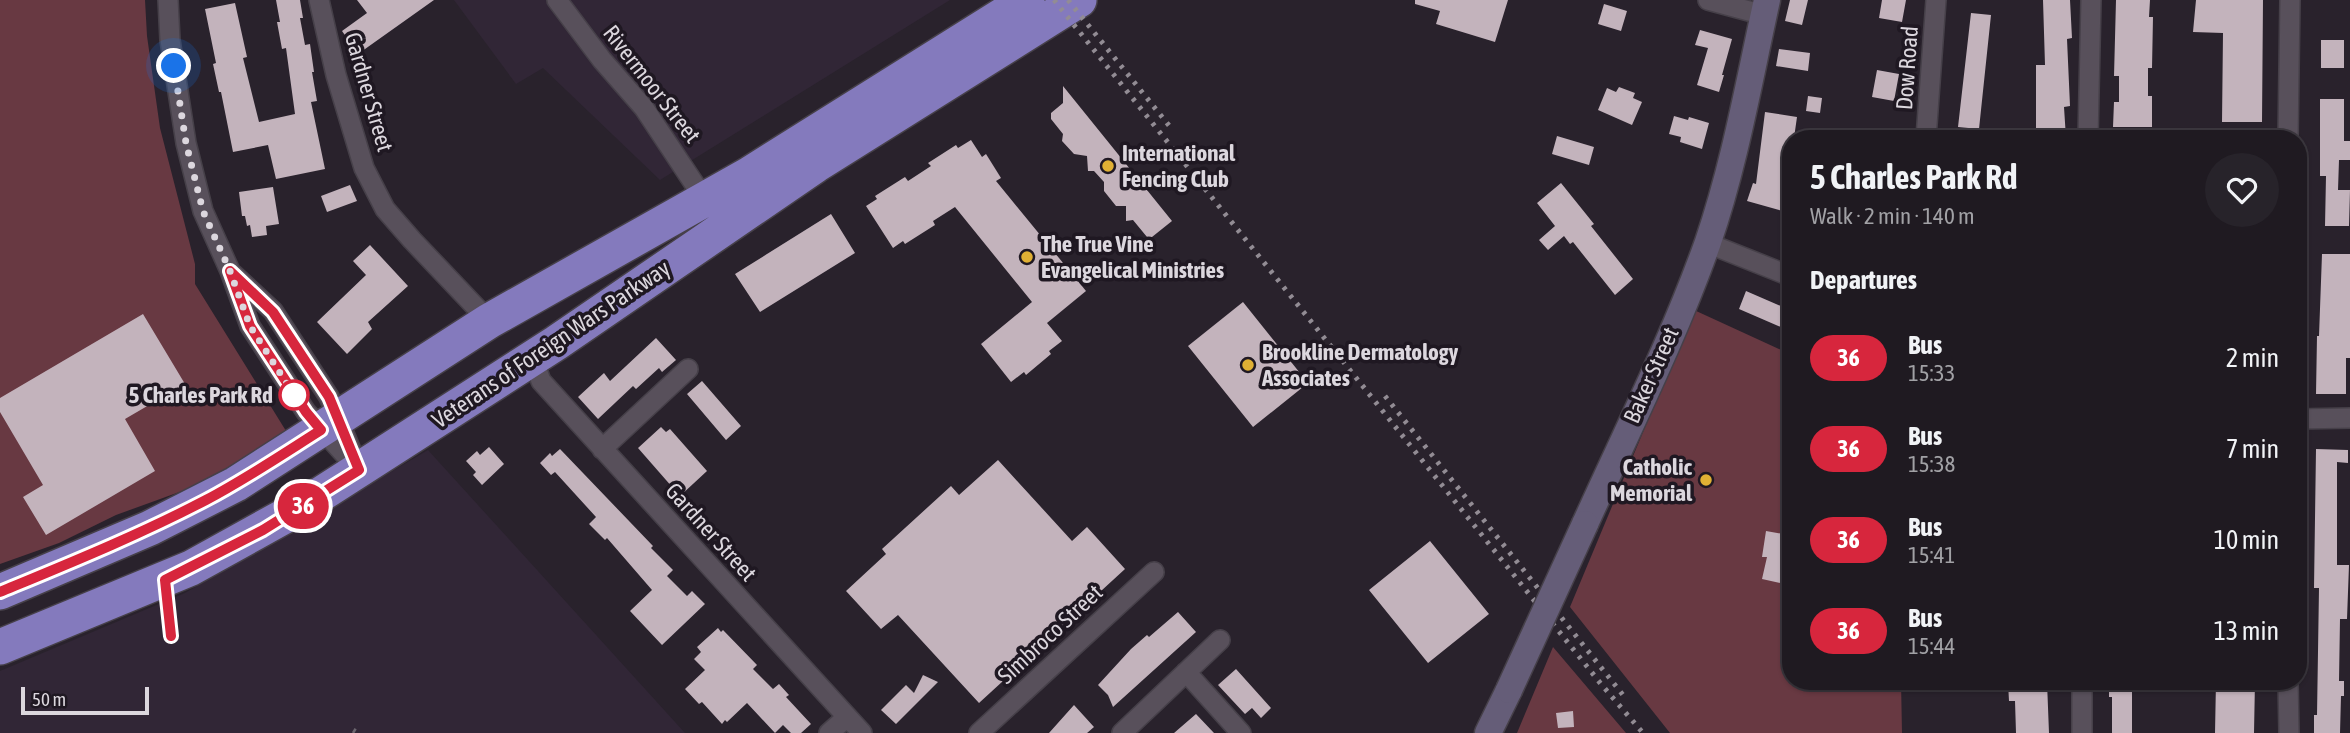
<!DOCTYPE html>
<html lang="en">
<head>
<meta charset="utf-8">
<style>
  :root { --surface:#1f1a21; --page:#27232a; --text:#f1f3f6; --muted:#a1a1a5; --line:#3c383f }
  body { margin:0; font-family:"Asap Condensed",sans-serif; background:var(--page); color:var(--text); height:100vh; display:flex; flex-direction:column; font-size:26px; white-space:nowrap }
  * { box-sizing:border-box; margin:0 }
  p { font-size:23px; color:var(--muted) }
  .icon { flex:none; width:38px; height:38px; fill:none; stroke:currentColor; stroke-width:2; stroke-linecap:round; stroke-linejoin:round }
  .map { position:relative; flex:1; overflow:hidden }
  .sheet { position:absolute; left:1782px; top:130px; width:525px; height:560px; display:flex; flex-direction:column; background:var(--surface); border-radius:28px; box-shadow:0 2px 5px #0004,0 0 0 2px var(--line) }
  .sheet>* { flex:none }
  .badge { padding:0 14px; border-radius:23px; font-size:24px; line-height:46px }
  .scale { position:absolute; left:21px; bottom:18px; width:128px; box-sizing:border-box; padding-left:7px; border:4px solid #dcd7de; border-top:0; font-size:19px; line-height:24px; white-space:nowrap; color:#dcd7de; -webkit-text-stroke:5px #1f1822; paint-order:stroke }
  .you { position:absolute; width:35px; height:35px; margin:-18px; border:5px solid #fff; border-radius:50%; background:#1a73e8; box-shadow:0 0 0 10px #1a73e833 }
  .map>.badge { position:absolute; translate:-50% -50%; box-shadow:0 0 0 4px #fff }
  h2 { padding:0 28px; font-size:26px; line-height:63px }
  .round { display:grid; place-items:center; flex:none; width:74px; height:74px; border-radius:37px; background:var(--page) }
  .overview { display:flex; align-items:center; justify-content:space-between; height:119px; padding:0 28px }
  h1 { font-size:33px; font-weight:700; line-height:52px }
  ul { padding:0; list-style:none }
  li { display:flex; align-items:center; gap:21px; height:91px; padding:0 28px }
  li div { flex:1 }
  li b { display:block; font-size:26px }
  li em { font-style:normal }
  li .badge { min-width:77px; font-weight:700; text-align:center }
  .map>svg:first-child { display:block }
  .built { fill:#312636 }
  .green { fill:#683942 }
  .building { fill:#c3b3bc }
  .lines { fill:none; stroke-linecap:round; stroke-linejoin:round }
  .lane-casing { stroke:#464049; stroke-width:12 }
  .street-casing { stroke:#464049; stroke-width:22 }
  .secondary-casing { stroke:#464049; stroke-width:29 }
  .highway-casing { stroke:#464049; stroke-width:38 }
  .path { stroke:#6b656e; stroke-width:2.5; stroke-dasharray:5 5; stroke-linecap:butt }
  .lane { stroke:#58505b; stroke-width:10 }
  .street { stroke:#58505b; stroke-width:19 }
  .secondary { stroke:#655d78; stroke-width:26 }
  .highway { stroke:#847abd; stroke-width:35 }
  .rail { stroke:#928c94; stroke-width:5; stroke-dasharray:3.5 7; stroke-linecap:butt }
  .secondary-bridge-casing { stroke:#464049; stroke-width:29; stroke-linecap:butt }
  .secondary-bridge { stroke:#655d78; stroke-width:26 }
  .line-casing { stroke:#fff; stroke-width:16 }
  .line { stroke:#d7263d; stroke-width:10 }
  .walk { stroke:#dcd7de; stroke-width:7; stroke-dasharray:0 12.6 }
  .poi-dot { fill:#e0b034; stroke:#1f1822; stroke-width:2.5 }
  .stop-dot { fill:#fff; stroke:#d7263d; stroke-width:3.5 }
  .labels { text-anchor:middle; stroke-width:7; stroke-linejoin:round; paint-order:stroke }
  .street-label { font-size:23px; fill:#dcd7de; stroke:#1f1822 }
  .poi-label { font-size:23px; font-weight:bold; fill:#dcd7de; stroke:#1f1822; text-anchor:start }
  .stop-label { font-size:23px; font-weight:bold; fill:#dcd7de; stroke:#1f1822; text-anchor:end }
</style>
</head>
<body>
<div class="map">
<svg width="2350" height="733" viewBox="0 0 2350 733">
  <rect width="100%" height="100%" fill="#29222c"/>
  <path class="built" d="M454 0H950L660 180 543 68 516 84Z
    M428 450 685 733H0V671L185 593Z"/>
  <path class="green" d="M0 0H145L147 36 160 128 195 264V284L291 439 196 486 116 515 59 543 0 564Z
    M1694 310 1790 354V681H1901L1902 733H1670L1570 607Z
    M1553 647 1626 733H1517Z"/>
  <path class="building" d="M276 0H300L303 18H300L305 45 310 44 314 72H312L317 101 311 102 325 169 276 179 268 145 233 152 221 92H219L213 64 216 63 205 9 235 3 247 57 243 58 259 122 295 114 286 48 282 49 277 22H280Z
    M357 0H434L358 54 342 31 367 13Z
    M1415 0H1508L1495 42 1436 24 1440 11 1415 4Z
    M1790 0H1808L1802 25 1785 21Z
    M1882 0H1906L1902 22 1879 18Z
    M2043 0H2070L2072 38 2067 39 2070 106 2064 107 2066 138H2041V129H2036V65H2045Z
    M2116 0H2150L2149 17H2153L2152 68H2148V96H2152V127H2113L2114 102H2119V76H2114Z
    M2196 0H2263L2262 122H2222L2223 33 2193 32Z
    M1604 4 1627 11 1621 31 1598 24Z
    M1971 13 1991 15 1979 129 1958 127Z
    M1700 30 1732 39 1722 75H1724L1719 92 1697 85 1708 48 1695 45Z
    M2321 40H2344V68H2321Z
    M1779 49 1810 53 1808 71 1776 66Z
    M1877 70 1899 74 1894 101 1872 97Z
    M1063 86 1172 221 1152 237H1147L1133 220 1126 221V206H1116L1104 191V182L1094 171H1088L1087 156 1074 154 1062 141 1063 134 1051 119V113L1063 103Z
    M1619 87 1635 93 1633 98 1642 102 1632 125 1598 110 1607 88 1616 92Z
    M1808 96 1822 98 1820 113 1806 111Z
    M2320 99H2344V141H2350V160H2339L2338 190H2350L2349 226H2325L2326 176H2320Z
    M1765 112 1797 117 1794 138H1790V213L1747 201 1753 183 1756 184Z
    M1674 116 1688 120 1689 117 1709 123 1702 149 1680 142 1681 137 1669 134Z
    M1557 136 1594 147 1589 165 1552 154Z
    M971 140 982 157 986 154 1001 178 996 181 1086 291 1047 323 1062 341 1049 351 1051 354 1026 375 1024 372 1011 382 981 344 1032 302 955 207 933 221 935 225 905 244 903 241 893 248 866 206 877 199 875 196 905 177 908 181 931 166 928 163 956 145 958 148Z
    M1561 183 1594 224 1591 226 1633 279 1615 295 1573 242 1570 244 1564 236 1548 250 1539 240 1555 226 1537 203Z
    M350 185 357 201 327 212 321 196Z
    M273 187 279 224 266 226 267 235 252 237 250 225 247 226 245 216H242L239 192Z
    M831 214 855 253 760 312 735 274Z
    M370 245 408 286 368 322 372 329 347 354 317 322 366 275 353 261Z
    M2322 254H2350V358H2346V394H2316L2317 336H2319Z
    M1746 291 1790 310V331L1739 309Z
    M1243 302 1308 383 1253 427 1188 346Z
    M143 314 185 384 125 419 155 471 46 535 23 497 43 485 0 412V398Z
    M656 338 676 360 662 372 659 368 636 389 633 386 598 419 578 397 604 373 610 381Z
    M702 381 741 426 726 440 687 394Z
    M661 427 666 432 670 429 707 471 680 496 638 448Z
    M489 447 504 464 482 485 473 475 476 472 466 461 477 451 480 455Z
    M560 449 653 546 651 548 673 570 667 576 687 596 692 591 705 604 662 645 630 611 652 590 607 538 605 540 589 524 596 517 555 472 551 475 540 463 550 453 552 456Z
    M2316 449 2348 450V463L2337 462V565H2349L2347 619H2340L2339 681H2344V696H2341L2340 733H2314V715H2317L2319 588H2314Z
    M998 460 1072 541 1087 527 1125 569 979 703 898 615 881 629 846 591 886 554 882 549 951 486 959 495Z
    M1766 531 1783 534 1782 538 1790 540V559L1785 584 1762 579 1767 557H1762Z
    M1430 541 1489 614 1428 663 1369 590Z
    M1178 612 1196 632 1113 707 1108 695 1098 685 1131 649 1147 635 1149 637Z
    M718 628 721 632 723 630 757 665 753 669 773 689 779 684 789 695 786 697 811 724 801 733H791L783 725 775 733 747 703 727 722 725 720 722 724 702 702 699 704 685 689 705 670 694 659 701 652 697 647Z
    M1236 669 1271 708 1261 718 1252 708 1245 714 1218 685Z
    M923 675 938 682 896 724 881 710 906 685 914 693Z
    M2109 681H2129V685H2132V733H2112V697H2109Z
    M2216 681H2255L2254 733H2215Z
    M2047 682 2049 733H2016L2015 701H2009L2008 683Z
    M1074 705 1094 727 1087 733H1049Z
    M1573 711 1574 727 1558 728 1556 713Z
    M1196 714 1214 733H1174Z"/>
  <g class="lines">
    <defs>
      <path id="lane" d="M165 584 171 636"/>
      <path id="street" d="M168 0 170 40 186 143 203 211 230 271 250 326 306 412 359 470
        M319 0 336 75 364 168 385 209 412 240 489 321
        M557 0 602 60 644 108 705 200
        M1708 0 1764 15
        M1926 138 1936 0
        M2088 138 2091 0
        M2288 138 2290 0
        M1707 243 1790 276
        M233 274 273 311 329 397 355 460
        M533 358 541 381 862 733
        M2298 419 2350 418
        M602 449 688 369
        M1186 672 1241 733
        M2288 681 2289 733
        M829 733 847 717
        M979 733 1154 572
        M1122 733 1220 640
        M2082 733V681"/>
      <path id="secondary" d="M1585 524C1627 431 1674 338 1708 242 1735 163 1749 81 1767 0
        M1488 733 1509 690"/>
      <path id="highway" d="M0 592 150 528 236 484 489 321 748 175 1027 0
        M0 647 191 568 301 507 556 343 816 165 1079 0"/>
    </defs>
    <use href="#lane" class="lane-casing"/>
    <use href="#street" class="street-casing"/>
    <use href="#secondary" class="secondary-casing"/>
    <use href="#highway" class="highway-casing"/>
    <path class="path" d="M353 733 358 725"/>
    <use href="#lane" class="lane"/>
    <use href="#street" class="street"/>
    <use href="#secondary" class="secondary"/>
    <use href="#highway" class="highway"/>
    <path class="rail" d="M1054 0 1601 684 1643 733
      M1068 0 1171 128
      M1385 396 1623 695"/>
    <defs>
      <path id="secondary-bridge" d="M1509 690 1585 524"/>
    </defs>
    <use href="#secondary-bridge" class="secondary-bridge-casing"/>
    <use href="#secondary-bridge" class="secondary-bridge"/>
  </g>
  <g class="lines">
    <defs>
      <path id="line" d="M0 592C70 563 139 535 206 500 246 479 283 454 321 430L306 412 250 326 230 271 273 312 329 397 359 470 263 530 165 580 171 636"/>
    </defs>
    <use href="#line" class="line-casing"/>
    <use href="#line" class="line"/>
    <path class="walk" d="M174 66 186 143 203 211 230 271 250 326 294 395"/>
  </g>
  <g class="poi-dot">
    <circle cx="1108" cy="166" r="7"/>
    <circle cx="1027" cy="257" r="7"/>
    <circle cx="1248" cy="365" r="7"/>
    <circle cx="1706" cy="480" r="7"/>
  </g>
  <circle class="stop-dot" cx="294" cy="395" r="14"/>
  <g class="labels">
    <g class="street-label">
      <text transform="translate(1907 68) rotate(-86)" y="8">Dow Road</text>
      <text transform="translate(652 84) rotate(52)" y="8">Rivermoor Street</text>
      <text transform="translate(369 92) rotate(74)" y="8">Gardner Street</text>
      <text transform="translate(551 344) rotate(-34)" y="8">Veterans of Foreign Wars Parkway</text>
      <text transform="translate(1651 375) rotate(-66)" y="8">Baker Street</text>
      <text transform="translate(711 532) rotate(48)" y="8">Gardner Street</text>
      <text transform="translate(1050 634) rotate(-43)" y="8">Simbroco Street</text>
    </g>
    <g class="poi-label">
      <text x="1122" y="161">International<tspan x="1122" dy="26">Fencing Club</tspan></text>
      <text x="1041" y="252">The True Vine<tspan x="1041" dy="26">Evangelical Ministries</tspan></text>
      <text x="1262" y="360">Brookline Dermatology<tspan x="1262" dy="26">Associates</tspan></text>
      <text x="1692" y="475" text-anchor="end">Catholic<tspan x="1692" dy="26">Memorial</tspan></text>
    </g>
    <g class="stop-label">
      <text x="273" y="403">5 Charles Park Rd</text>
    </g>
  </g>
</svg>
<div class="scale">50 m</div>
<div class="you" style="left:174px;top:66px"></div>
<b class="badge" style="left:303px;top:506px;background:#d7263d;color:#fff">36</b>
<section class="sheet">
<div class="overview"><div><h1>5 Charles Park Rd</h1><p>Walk · 2 min · 140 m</p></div><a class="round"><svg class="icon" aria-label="heart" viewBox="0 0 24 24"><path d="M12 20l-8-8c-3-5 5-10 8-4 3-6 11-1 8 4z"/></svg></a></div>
<h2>Departures</h2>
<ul>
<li><span class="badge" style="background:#d7263d;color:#fff">36</span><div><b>Bus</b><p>15:33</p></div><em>2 min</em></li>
<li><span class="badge" style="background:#d7263d;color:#fff">36</span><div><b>Bus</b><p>15:38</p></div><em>7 min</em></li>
<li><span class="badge" style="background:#d7263d;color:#fff">36</span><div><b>Bus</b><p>15:41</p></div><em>10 min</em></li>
<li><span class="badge" style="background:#d7263d;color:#fff">36</span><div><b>Bus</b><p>15:44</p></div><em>13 min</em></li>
</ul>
</section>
</div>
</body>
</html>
